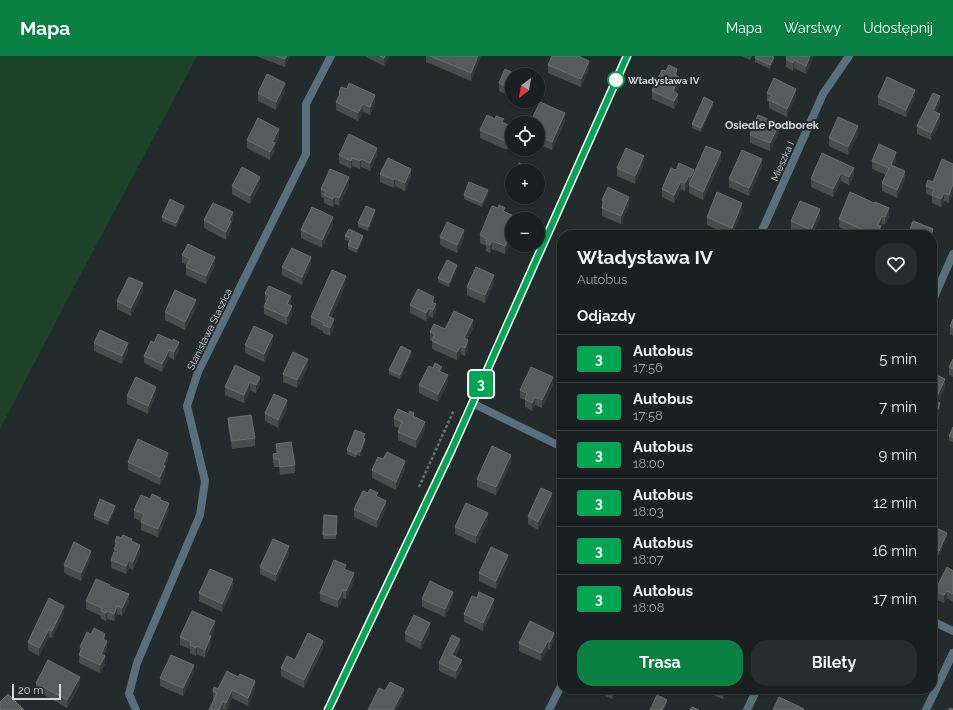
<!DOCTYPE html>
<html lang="pl">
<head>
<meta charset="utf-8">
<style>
  :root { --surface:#1a2021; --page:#272d2e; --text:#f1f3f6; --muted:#9fa3a5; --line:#383e3f; --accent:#0b8043 }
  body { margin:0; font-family:Raleway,sans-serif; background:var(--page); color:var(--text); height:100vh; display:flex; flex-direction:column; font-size:15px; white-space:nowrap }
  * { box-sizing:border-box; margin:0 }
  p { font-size:13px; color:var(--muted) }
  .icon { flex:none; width:22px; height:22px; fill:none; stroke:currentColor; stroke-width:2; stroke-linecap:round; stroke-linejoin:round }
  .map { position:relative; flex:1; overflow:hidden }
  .details { position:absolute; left:557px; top:174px; width:380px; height:464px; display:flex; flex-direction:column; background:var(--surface); border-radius:16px; box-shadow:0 1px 3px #0004,0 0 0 1px var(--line) }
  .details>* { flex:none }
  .badge { padding:0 8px; border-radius:3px; font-size:14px; line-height:26px }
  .needle { width:26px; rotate:211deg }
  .buttons { position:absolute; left:505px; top:12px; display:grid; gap:8px }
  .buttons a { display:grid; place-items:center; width:40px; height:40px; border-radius:50%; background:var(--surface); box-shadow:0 1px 3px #0004,0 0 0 1px var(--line); font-size:20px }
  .scale { position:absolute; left:12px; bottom:10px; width:49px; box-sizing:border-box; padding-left:4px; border:2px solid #d3d9da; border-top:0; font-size:11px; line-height:14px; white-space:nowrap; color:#d3d9da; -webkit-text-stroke:3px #232b2c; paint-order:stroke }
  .map>.badge { position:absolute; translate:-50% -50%; box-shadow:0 0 0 2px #fff }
  h2 { padding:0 20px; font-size:15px; line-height:36px }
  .round { display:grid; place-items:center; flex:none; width:42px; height:42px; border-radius:16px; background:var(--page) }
  .overview { display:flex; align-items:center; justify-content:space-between; height:68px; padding:0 20px }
  h1 { font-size:19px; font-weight:700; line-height:30px }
  .button { display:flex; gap:8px; margin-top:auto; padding:8px 20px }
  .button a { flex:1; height:46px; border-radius:16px; background:var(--accent); color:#fff; font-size:16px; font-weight:700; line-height:46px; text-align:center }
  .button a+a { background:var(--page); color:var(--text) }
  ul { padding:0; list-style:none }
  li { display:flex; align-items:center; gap:12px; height:48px; padding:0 20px; border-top:1px solid var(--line) }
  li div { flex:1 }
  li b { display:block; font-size:15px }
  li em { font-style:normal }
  li .badge { min-width:44px; font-weight:700; text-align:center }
  header { display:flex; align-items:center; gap:24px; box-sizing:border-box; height:56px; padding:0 20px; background:var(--accent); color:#fff }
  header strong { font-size:19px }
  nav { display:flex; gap:22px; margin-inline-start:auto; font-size:14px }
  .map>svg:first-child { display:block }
  .green { fill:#1c4327 }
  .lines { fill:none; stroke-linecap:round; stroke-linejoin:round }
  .path { stroke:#6a7172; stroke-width:2.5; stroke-dasharray:3 2; stroke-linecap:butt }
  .minor { stroke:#586f7e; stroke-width:8 }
  .tertiary { stroke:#586f7e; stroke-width:8 }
  .wall { fill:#464e4c }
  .shaded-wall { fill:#313939 }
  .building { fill:#555c5b; stroke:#69706f }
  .line-casing { stroke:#fff; stroke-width:9 }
  .line { stroke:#00a651; stroke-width:6 }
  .stop-dot { fill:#fff; stroke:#00a651; stroke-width:2 }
  .labels { text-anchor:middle; stroke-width:4; stroke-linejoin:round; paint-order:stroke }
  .stop-label { font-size:10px; font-weight:bold; fill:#d3d9da; stroke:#232b2c; text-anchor:start }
  .street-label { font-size:10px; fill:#d3d9da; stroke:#232b2c }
  .neighbourhood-label { font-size:11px; font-weight:bold; fill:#d3d9da; stroke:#232b2c }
</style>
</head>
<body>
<header>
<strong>Mapa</strong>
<nav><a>Mapa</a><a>Warstwy</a><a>Udostępnij</a></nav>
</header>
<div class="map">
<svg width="953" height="654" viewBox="0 0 953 654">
  <rect width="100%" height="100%" fill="#232b2c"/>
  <path class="green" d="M0 0H197L74 231 0 373Z"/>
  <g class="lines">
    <path class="path" d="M419 431 454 354"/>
    <path class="minor" d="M760 179 823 38 849 0
      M932 246 953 198
      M472 347 562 391
      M932 565 953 575
      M136 654 129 638 137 607 200 459 205 425 187 350 198 316 306 98V48L331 0
      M549 654 562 628
      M747 654 757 633
      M926 654 953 597"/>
    <path class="tertiary" d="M328 654 452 393 627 0"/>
  </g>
  <path class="wall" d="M256 0H290L285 11Z
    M366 0H389L384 10 366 1Z
    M426 0H481L471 25 426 6Z
    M581 0V1L589 13 581 31 548 17V9Z
    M741 0H752L750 4Z
    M814 0 806 18 794 12 793 15 786 11V3Z
    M755 2 774 5 770 13 755 6Z
    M512 19V41L499 35V27Z
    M677 20 679 29 676 37 678 46 674 53 652 43V35Z
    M285 35 276 54 258 45V37Z
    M339 37 375 47 370 59 363 56 358 65 336 54V46L339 41Z
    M767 37 796 40 787 61 769 52V46L767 45Z
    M878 41 915 42 906 61 878 49Z
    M521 45H530L529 49Z
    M940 48 936 56 940 66 931 84 917 78V70Z
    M713 50 701 76 692 72V68Z
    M565 65 552 94 538 88V67Z
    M504 67 512 71 507 94 480 82V74Z
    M779 76 770 95 750 87V79Z
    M858 78 848 99 829 90V82Z
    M279 81 275 89V95L270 104 247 92V84Z
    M822 97 854 120 849 129 841 125 833 141 811 131V123Z
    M339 99 377 100 370 115 361 111 360 113 352 110 351 113 339 107Z
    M721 104 703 144 689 137V129L690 128H689L685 135 681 133 674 147 662 141V133L676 114 694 119Z
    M896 104 894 110 905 123 897 142 882 135V127L886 119 872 113V105Z
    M644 108 635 128 617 120V112Z
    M953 108V136L949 147 944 145 941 151 932 147V140L926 138V130L933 126Z
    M762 111 749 140 729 131V123Z
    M380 118 411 121 405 135 395 130 394 132 380 126Z
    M512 122V135L510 134V126Z
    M260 129 250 148 232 138V130Z
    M349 129 339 150 335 148 333 151 324 147V142L321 141V133Z
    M850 136 889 160 885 169 882 168 881 171V179H857L839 171V163Z
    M488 138 482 151 464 143V139Z
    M521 141H532L529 147 521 143Z
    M602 144 629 149 621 168 602 160Z
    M184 154 176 171 162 165V161Z
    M742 155 732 179H730L707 169V161Z
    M505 156 518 163H512V182L505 198 492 193 490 197 486 195V190L480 187V179Z
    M375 159 368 175 358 171V167Z
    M820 161 812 179H805L791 173V165Z
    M204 164H233L231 168V173L226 184 204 172Z
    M333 169 322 192 301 182V174Z
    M345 180 363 184 357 197 348 193V189L349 185 345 184Z
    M440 181 464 182 457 197 440 189Z
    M182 199 215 209 206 228 186 219V211L187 209 182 207Z
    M311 209 302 229 282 219V211Z
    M457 213 449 231 438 226V222Z
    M494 227 485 247 467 239V231Z
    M346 228 331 262 334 271 330 280 323 277V275L311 269V261Z
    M143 235 131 260 117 253V245Z
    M265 237 291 248 290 250 292 258 287 269 264 258V251L266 246 265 245Z
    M434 247 436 256 433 262 429 260 426 265 410 257V249Z
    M196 252 185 274 165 264V256Z
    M953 263V280L950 278V270Z
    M473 272 467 284 468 292 465 300 461 298 457 304 432 293V285L430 284V276L445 273Z
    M151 285 179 294 174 304 169 301 162 316 144 307V300Z
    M94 287 128 295 122 308 94 295Z
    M273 287 264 306 245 297V289Z
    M411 299 400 323 389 318V314Z
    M953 303V321L949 319V311Z
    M235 309 260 328 256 337 250 334 244 347 225 339V331Z
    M308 311 297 332 283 326V318Z
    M442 316 448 327 438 346 419 337V329Z
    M932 317 945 331 938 346 940 355 938 361 933 359Z
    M553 329 542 352 535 349 532 355 525 351V344L520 342V334Z
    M156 339 148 358 127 348V340Z
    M287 352 278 372 265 365V357Z
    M562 358V370L561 369V361Z
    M414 361 425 374 416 392 398 384V376L399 372 394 370V362Z
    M228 362 255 382V390L232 393 228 370Z
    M953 371V386L949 385V380Z
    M365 382V387L360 400 357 399 356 402 347 398V394Z
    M276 388 295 409V417L280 419 279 411H274L273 406V398L276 397Z
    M168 404 165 412V418L160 429 128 414V406Z
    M511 407 496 439 477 431V423Z
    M405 413 396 434 372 422V414Z
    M378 441 386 453 377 472 354 461V453Z
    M150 443 161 444 169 455 158 481 141 474V465L134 462V454Z
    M552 445 538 474 528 468V460Z
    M115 454 108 469 94 463V459Z
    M324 459 337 460 336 483H323Z
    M488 465 476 488 455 478V471Z
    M932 470 947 481 939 499 932 496Z
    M115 486H132L140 497 133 514 129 512 126 518 111 512V504L114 498Z
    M289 498 276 526 260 518V511Z
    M91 502 81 525 64 517V509Z
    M508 507 496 533 479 525V517Z
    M346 514 354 525 346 543 343 542 338 552 320 545V537Z
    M953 515V546L947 542 944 547 935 543V535Z
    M110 530 129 546 122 560 117 558 114 565 107 563 106 565 101 563V560L86 553V545Z
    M233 531 222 556 199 545V537Z
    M422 543 453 544 445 561 422 551Z
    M494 551 483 575 464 566V558Z
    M64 558 52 582 49 581 39 600 28 594V586Z
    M215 573 211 581V588L205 602 197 598 196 600 190 597V593L180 589V581Z
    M430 575 421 593 405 585V577Z
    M105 584 107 593 104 600 105 608 100 617 79 607 80 591Z
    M554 585 550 594 548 593 541 605 519 595V587Z
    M460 591 455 601 462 612 456 623 439 615V607Z
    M323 593 304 632 281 620V612Z
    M194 617 183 640 160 630V622Z
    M36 627 80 629 67 652 36 634Z
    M218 633H255L248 650 232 642 227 654 223 653 222 654H209L214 643H213V635Z
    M593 633H617L612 643 593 634Z
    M706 633H727L723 643 706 636Z"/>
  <path class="shaded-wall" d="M287 0H290L285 11V3Z
    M385 0H389L384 10V2Z
    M478 0H481L471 25V17Z
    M810 0H814L806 18V10Z
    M774 1V5L770 13V9Z
    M794 4V12L793 15V7Z
    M589 5V13L581 31V23Z
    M677 13V21L675 19Z
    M679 21V29L673 43V35Z
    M285 27V35L276 54V46Z
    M796 33V40L787 61V53Z
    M915 34V42L906 61V54Z
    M678 38V46L674 53V45Z
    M375 39V47L370 59V51Z
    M940 40V48L933 63V55Z
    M713 46V50L701 76V72Z
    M363 48V56L358 65V57Z
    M565 57V65L552 94V86Z
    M940 58V66L931 84V77Z
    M779 68V76L770 95V87Z
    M858 70V78L848 99V91Z
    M279 73V81L275 89V95L270 104V96L272 86Z
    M512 76V84L507 94V86Z
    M377 92V100L370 115V107Z
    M721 96V104L703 144V136Z
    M896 96V104L891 117V109Z
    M644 100V108L635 128V120Z
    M352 102V110L351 113V105Z
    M361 103V111L360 113V105Z
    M762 103V111L749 140V132Z
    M854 112V120L849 129V121Z
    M411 113V121L405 135V127Z
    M694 114V122L691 128V120Z
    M905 115V123L897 142V134Z
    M539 116V124L538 127V119Z
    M841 117V125L833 141V133Z
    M689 120V128L685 135V127Z
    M260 121V129L250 148V140Z
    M349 121V129L339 150V142Z
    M395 122V130L394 132V124Z
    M681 125V133L674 147V139Z
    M953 128V136L949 147V139Z
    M488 134V138L482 151V147Z
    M944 137V145L941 151V143Z
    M335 140V148L333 151V143Z
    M529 141H532L529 147Z
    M629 141V149L621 168V160Z
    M742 147V155L732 179V172Z
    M184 150V154L176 171V167Z
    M889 152V160L885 169V161Z
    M820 153V161L812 179H811V174Z
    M375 154V159L368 175V171Z
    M233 156V164L231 168V173L226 184V176L229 164Z
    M882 160V168L881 171V179H879V174L878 169Z
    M333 161V169L322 192V184Z
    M877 173V179H874Z
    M933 173V181L932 184V179H931Z
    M464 174V182L457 197V189Z
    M512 175V182L505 198V190Z
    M363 180V184L357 197V193Z
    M935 182V190L932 196V188Z
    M492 185V193L490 197V189Z
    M215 201V209L206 228V220Z
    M311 201V209L302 229V221Z
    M457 209V213L449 231V227Z
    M494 219V227L485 247V239Z
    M346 220V228L328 268V260Z
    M143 227V235L131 260V252Z
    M291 240V248L287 256V248Z
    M434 241V249L432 254V246Z
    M196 244V252L185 274V266Z
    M436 248V256L433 262V254Z
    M292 250V258L287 269V261Z
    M429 252V260L426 265V257Z
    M334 263V271L330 280V272Z
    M473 264V272L464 290V282Z
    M273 279V287L264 306V298Z
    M468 284V292L465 300V292Z
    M179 286V294L174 304V296Z
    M128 287V295L122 308V300Z
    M461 290V298L457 304V296Z
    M169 294V301L162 316V308Z
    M411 295V299L400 323V319Z
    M308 303V311L297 332V324Z
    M448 319V327L438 346V338Z
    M260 321V328L256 337V329Z
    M553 321V329L542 352V344Z
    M945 323V331L935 353V345Z
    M250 326V334L244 347V339Z
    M156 331V339L148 358V350Z
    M535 341V349L532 355V347Z
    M287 344V352L278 372V364Z
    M940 347V355L938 361V353Z
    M933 351V359L932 361V353Z
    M425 366V374L416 392V384Z
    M365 383V387L360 400V396Z
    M168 397V404L165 412V418L160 429V421L163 409Z
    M511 399V407L496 439V431Z
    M405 405V413L396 434V426Z
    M937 425V433L932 443V451V435Z
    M552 437V445L538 474V466Z
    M386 445V453L377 472V464Z
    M169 447V455L158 481V473Z
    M115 450V454L108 469V465Z
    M488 457V465L476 488V480Z
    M947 477V481L939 499V495Z
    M140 489V497L133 514V506Z
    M289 490V498L276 526V519Z
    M91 495V502L81 525V517Z
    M508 499V507L496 533V525Z
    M129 504V512L126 518V510Z
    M354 517V525L346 543V535Z
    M233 523V531L222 556V548Z
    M343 534V542L338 552V544Z
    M947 535V542L944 547V539Z
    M453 536V544L445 561V553Z
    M129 538V546L122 560V552Z
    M494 543V551L483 575V567Z
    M64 550V558L52 582V575Z
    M117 550V558L114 565V558Z
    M107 555V563L106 565V557Z
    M215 565V573L211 581V588L205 602V594L208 579Z
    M430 567V575L421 593V585Z
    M49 573V581L39 600V592Z
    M554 577V585L550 594V586Z
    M105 578V586L103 583Z
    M460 583V591L452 607V599Z
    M107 585V593L101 606V598Z
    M323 585V593L304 632V624Z
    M548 585V593L541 605V597Z
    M197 590V598L196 600V592Z
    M105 600V608L100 617V609Z
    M462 604V612L456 623V615Z
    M194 609V617L183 640V632Z
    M80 621V629L67 652V644Z
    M255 625V633L248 650V642Z
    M404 633V641L397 654H393Z
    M613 633H617L612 643V635Z
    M723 633H727L723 643Z
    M232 634V642L226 654V647Z
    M667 644V648L664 654H662Z
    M223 645 222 654H219Z"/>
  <path class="building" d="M276 0H287L285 3Z
    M380 0H385L384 2Z
    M430 0H478L471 17Z
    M552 0H580V1L589 5 581 23 548 9Z
    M756 0H771L774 1 770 9 755 2Z
    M787 0H810L806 10 794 4 793 7 786 3Z
    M669 9 677 13 675 19 679 21 673 35 678 38 674 45 652 35 662 14 666 15Z
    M505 13 518 19H512V33L499 27Z
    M267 18 285 27 276 46 258 37Z
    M887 21 915 34 906 54 878 41Z
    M774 22 796 33 787 53 769 44 772 39 767 37Z
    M349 27 375 39 370 51 363 48 358 57 336 46 340 38 339 37 341 31 347 33Z
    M933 37 940 40 933 55 940 58 931 77 917 70Z
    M704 41 713 46 701 72 692 68Z
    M540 46 565 57 552 86 538 80V67H530Z
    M487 59 495 63 496 60 504 63 502 66 512 71V76L507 86 480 74Z
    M758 59 779 68 770 87 750 79Z
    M838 61 858 70 848 91 829 82Z
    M258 62 279 73 272 86 275 87 270 96 247 84Z
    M349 78 377 92 370 107 361 103 360 105 352 102 351 105 339 99Z
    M879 88 896 96 891 109 905 115 897 134 882 127 889 112 872 105Z
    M706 90 721 96 703 136 689 129Z
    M626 92 644 100 635 120 617 112Z
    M742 94 762 103 749 132 729 123Z
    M822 97 854 112 849 121 841 117 833 133 811 123Z
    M388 102 411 113 405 127 395 122 394 124 380 118Z
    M942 103 953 108V128L949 139 944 137 941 143 932 139 934 133 926 130 928 124 933 126Z
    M519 107 537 115H515Z
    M679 107 694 114 691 120H689L685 127 681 125 674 139 662 133 671 112 676 114Z
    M242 111 260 121 250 140 232 130Z
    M330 113 349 121 339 142 335 140 333 143 324 139 326 135 321 133Z
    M469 126 488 134 482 147 464 139Z
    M608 131 629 141 621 160 602 152 604 145 602 144Z
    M717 136 742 147 732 172 707 161Z
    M850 136 874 147 875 146 889 152 885 161 882 160 878 169 881 170 879 174 877 173 874 179H868L862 176 863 174 839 163Z
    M170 143 184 150 176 167 162 161Z
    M800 145 820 153 811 174 791 165Z
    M213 147 233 156 229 164 231 165 226 176 204 164Z
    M499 149 505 152 503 155 518 162 517 163H512V175L505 190 492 185 490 189 486 187 487 183 480 179 492 150 498 152Z
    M366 150 375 154 368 171 358 167Z
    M312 151 333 161 322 184 301 174Z
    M913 165 933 173 931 179H908Z
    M447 166 464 174 457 189 440 181Z
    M349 173 363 180 357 193 348 189 351 182 345 180Z
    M687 176 694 179H686Z
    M932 181 935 182 932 188Z
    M188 188 215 201 206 220 186 211 190 203 182 199Z
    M292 192 311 201 302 221 282 211Z
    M447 204 457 209 449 227 438 222Z
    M476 211 494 219 485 239 467 231Z
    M332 214 346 220 328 260 334 263 330 272 323 269 324 267 311 261Z
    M129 221 143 227 131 252 117 245Z
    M269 230 291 240 287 248 292 250 287 261 264 251 269 240 265 237Z
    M418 233 434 241 432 246 436 248 433 254 429 252 426 257 410 249Z
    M175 234 196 244 185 266 165 256Z
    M454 255 473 264 464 282 468 284 465 292 461 290 457 296 432 285 435 278 430 276 434 268 445 273Z
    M953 263V272L950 270Z
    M254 270 273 279 264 298 245 289Z
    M100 274 128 287 122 300 94 287Z
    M158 278 173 285V283L179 286 174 296 169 294 162 308 144 300 151 285 154 287Z
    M401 290 411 295 400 319 389 314Z
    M293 296 308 303 297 324 283 318Z
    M953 303V313L949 311Z
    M435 307 442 311 439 315 448 319 438 338 419 329 429 310 433 312Z
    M235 309 260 321 256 329 250 326 244 339 225 331Z
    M531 311 553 321 542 344 535 341 532 347 525 343 527 337 520 334Z
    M932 317 945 323 935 345 940 347 938 353 933 351 932 353Z
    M136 321 156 331 148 350 127 340Z
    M274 338 287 344 278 364 265 357Z
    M398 353 409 358 410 355 414 357 413 360 425 366 416 384 398 376 402 366 394 362Z
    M251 359 255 382 232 385 228 362Z
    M953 371V382L949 380Z
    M355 374 365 378 363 382 365 383 360 396 357 395 356 398 347 394Z
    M138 383 168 397 163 409 165 410 160 421 128 406Z
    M291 386 295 409 280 411 279 403H274L273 398 278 397 276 388Z
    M492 390 511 399 496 431 477 423Z
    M387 396 405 405 396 426 372 414 378 401 383 403Z
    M932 423 937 425 932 435Z
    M541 432 552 437 538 466 528 460Z
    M370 433 378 437 376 440 386 445 377 464 354 453 363 435 368 437Z
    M152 438 161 442 160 444 169 447 158 473 141 466 144 458 134 454 141 439 150 443Z
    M100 443 115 450 108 465 94 459Z
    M466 447 488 457 476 480 455 471Z
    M324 459 337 460 336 479H323Z
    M932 470 947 477 939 495 932 492Z
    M123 479 132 483 131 485 140 489 133 506 129 504 126 510 111 504 114 496 117 498 118 495 114 493 117 487 115 486 117 480 121 482Z
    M273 483 289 490 276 519 260 511Z
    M74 486 91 495 81 517 64 509Z
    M491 491 508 499 496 525 479 517Z
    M334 504 346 509 344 513 354 517 346 535 343 534 338 544 320 537Z
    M947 511 953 515V538L947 535 944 539 935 535Z
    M210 513 233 523 222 548 199 537Z
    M96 523 110 529 109 530 129 538 122 552 117 550 114 558 107 555 106 557 101 555 102 552 86 545Z
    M430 525 453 536 445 553 422 543Z
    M479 536 494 543 483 567 464 558 472 540 477 542Z
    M49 542 64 550 52 575 49 573 39 592 28 586Z
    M192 555 215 565 208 579 211 580 205 594 197 590 196 592 190 589 191 586 180 581Z
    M414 559 430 567 421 585 405 577Z
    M530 565 554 577 550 586 548 585 541 597 519 587Z
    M94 572 105 578 103 583 107 585 101 598 105 600 100 609 79 599 82 592 80 591 87 576 91 578Z
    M308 577 323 585 304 624 281 612 287 600 295 604Z
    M452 579 460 583 452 599 462 604 456 615 439 607Z
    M171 599 194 609 183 632 160 622Z
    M48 604 80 621 67 644 36 627Z
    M227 615 238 621 240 618 255 625 248 642 232 634 226 647 223 645 219 654H209L217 637 213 635 214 631 218 633Z
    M390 626 404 633 393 654H368L379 632 385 635Z
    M608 633H613L612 635Z
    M718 633H723V635Z
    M8 638 24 654H1L0 653V646Z
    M657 639 667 644 662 654H650Z
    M779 641 804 653V654H773Z
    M692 651 699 654H690Z
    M950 652 953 653V654H949Z"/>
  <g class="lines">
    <defs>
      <path id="line" d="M328 654 452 393 627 0"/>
    </defs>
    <use href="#line" class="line-casing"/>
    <use href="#line" class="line"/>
  </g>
  <circle class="stop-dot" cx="616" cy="24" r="8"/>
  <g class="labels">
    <g class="stop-label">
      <text x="628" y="28">Władysława IV</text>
    </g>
    <g class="street-label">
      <text transform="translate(782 105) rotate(-66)" y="4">Mieszka I</text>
      <text transform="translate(209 273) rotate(-64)" y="4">Stanisława Staszica</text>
    </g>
    <g class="neighbourhood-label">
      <text x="772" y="73">Osiedle Podborek</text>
    </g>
  </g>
</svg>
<div class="buttons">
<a><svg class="needle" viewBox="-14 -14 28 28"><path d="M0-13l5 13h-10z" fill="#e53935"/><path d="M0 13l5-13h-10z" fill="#9fa3a5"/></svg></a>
<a><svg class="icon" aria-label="locate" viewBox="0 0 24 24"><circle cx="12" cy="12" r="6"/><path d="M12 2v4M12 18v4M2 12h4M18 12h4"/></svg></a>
<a>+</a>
<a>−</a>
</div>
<div class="scale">20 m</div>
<b class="badge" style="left:481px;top:328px;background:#00a651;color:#fff">3</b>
<section class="details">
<div class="overview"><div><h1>Władysława IV</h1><p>Autobus</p></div><a class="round"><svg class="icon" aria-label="heart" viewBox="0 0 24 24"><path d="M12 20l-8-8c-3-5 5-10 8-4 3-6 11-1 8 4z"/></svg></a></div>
<h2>Odjazdy</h2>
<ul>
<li><span class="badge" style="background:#00a651;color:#fff">3</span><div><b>Autobus</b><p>17:56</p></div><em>5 min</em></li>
<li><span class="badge" style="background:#00a651;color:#fff">3</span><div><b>Autobus</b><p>17:58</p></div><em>7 min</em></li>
<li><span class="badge" style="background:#00a651;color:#fff">3</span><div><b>Autobus</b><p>18:00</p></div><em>9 min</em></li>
<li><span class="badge" style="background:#00a651;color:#fff">3</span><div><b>Autobus</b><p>18:03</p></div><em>12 min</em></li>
<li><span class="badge" style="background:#00a651;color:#fff">3</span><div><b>Autobus</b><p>18:07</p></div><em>16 min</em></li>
<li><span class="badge" style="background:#00a651;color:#fff">3</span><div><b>Autobus</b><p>18:08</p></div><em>17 min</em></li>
</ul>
<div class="button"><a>Trasa</a><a>Bilety</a></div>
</section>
</div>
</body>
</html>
